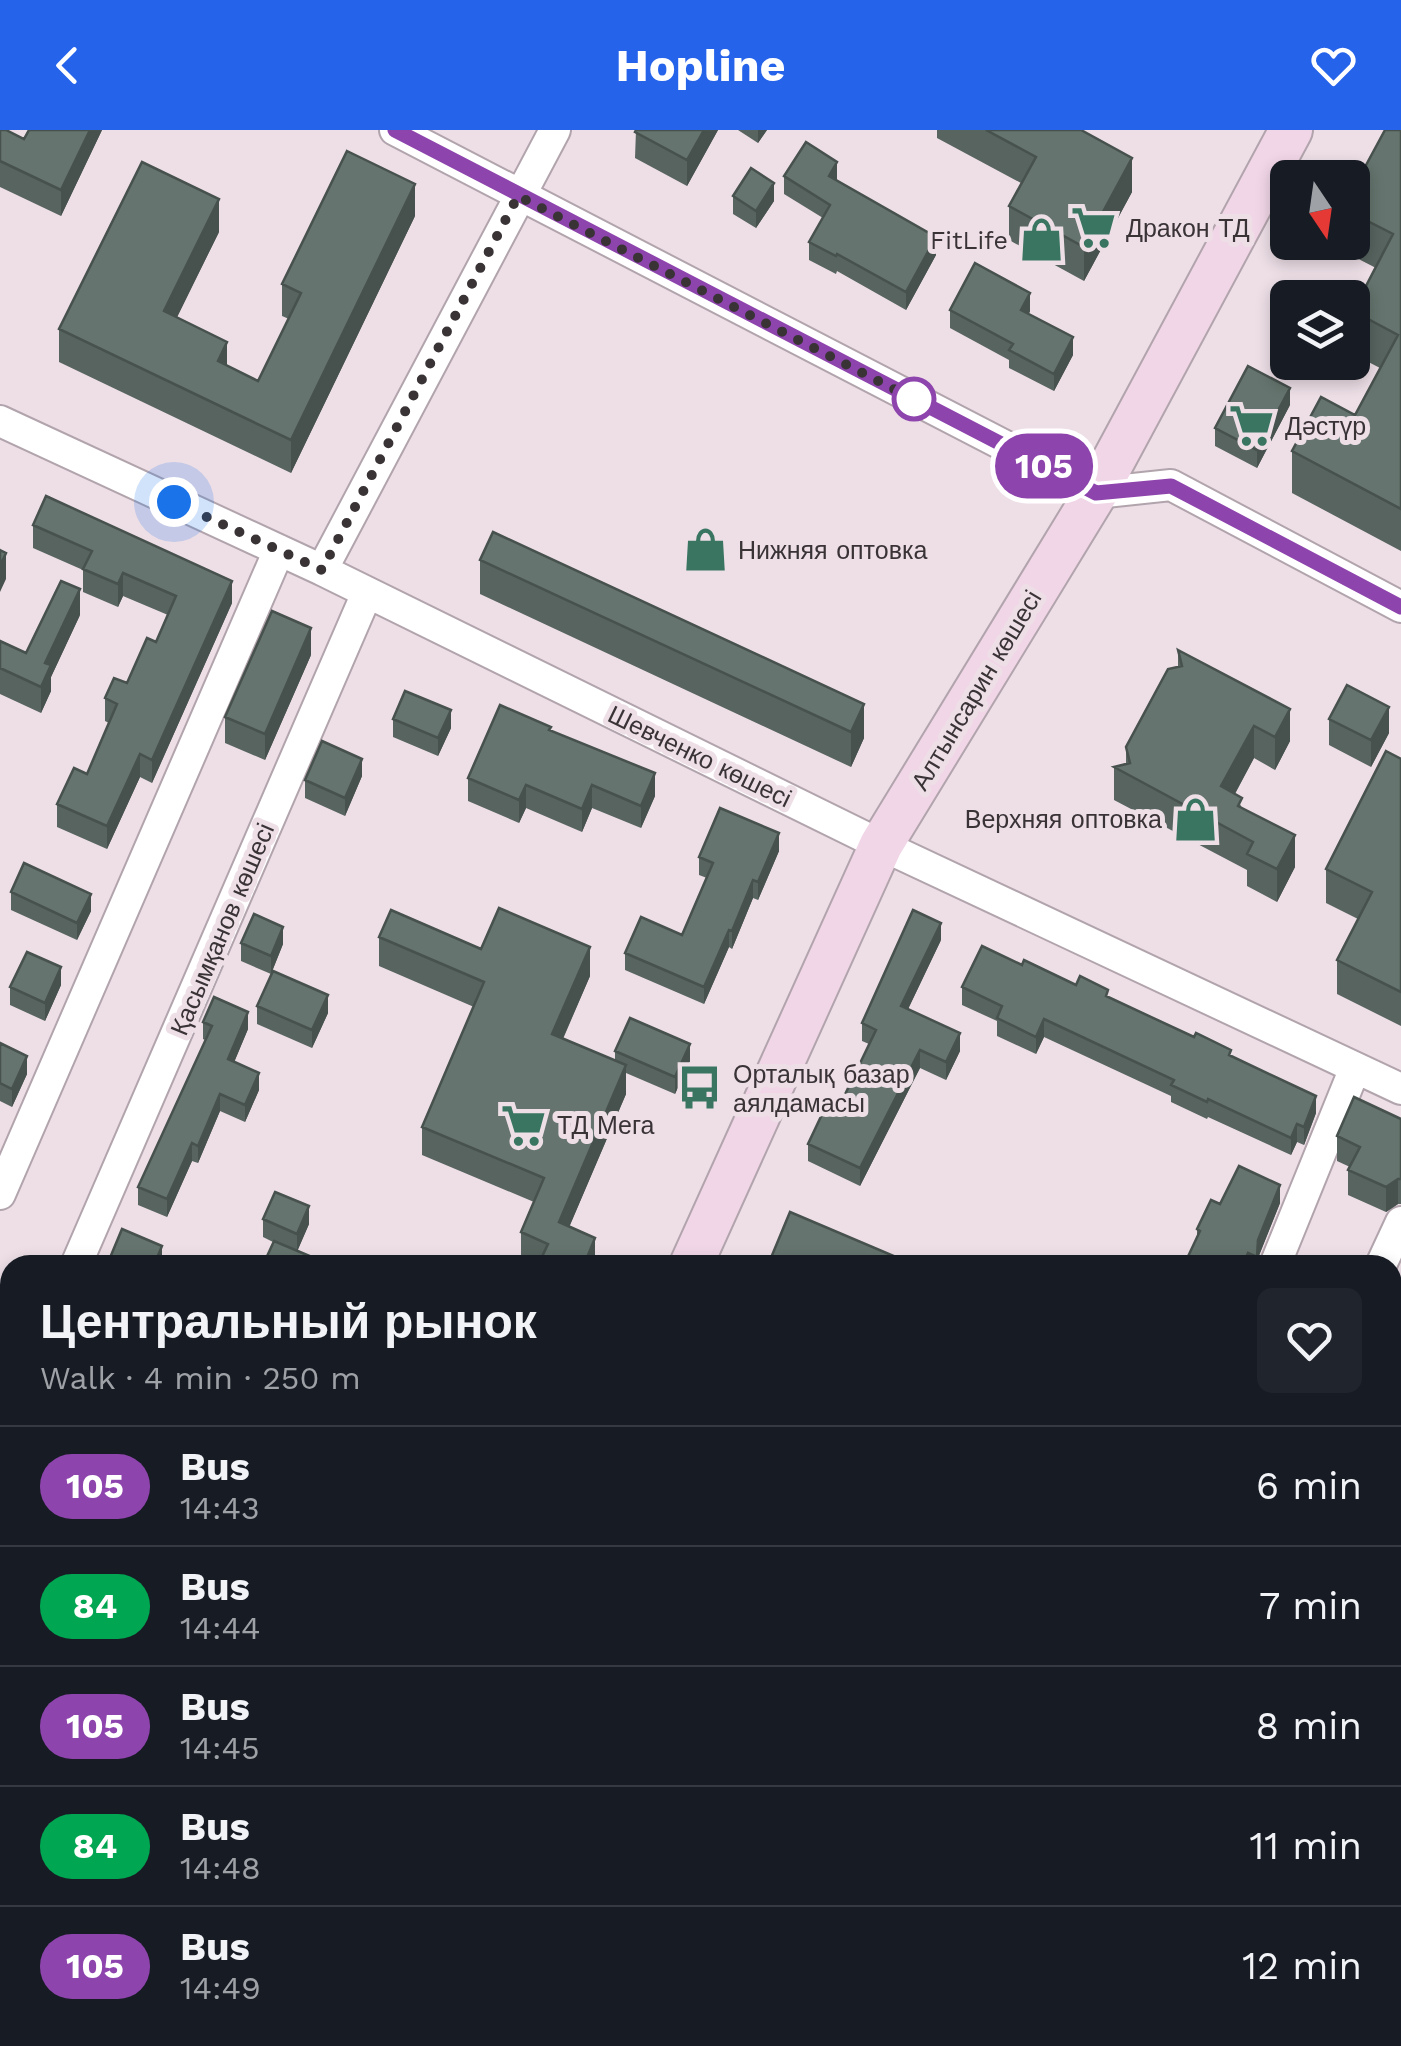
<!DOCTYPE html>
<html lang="en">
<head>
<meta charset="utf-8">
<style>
  :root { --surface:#171b24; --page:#20242c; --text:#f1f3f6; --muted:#9ea1a6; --line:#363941; --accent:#2563eb }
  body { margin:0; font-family:"Work Sans",sans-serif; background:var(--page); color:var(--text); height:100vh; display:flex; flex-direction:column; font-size:38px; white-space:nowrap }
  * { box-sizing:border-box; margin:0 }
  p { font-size:32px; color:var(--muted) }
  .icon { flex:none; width:55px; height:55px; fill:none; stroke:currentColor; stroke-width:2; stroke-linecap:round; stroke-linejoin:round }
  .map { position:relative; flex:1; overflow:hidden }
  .details { position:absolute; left:0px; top:1125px; width:1402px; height:792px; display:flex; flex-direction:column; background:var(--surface); border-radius:30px 30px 0 0; box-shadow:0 5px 15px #0003 }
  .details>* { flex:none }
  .badge { padding:0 20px; border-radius:32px; font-size:35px; line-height:65px }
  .needle { width:65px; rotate:167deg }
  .fabs { position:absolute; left:1270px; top:30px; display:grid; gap:20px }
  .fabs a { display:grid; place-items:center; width:100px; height:100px; border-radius:15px; background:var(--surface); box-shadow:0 5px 15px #0003; font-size:50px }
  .you { position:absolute; width:50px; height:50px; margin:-25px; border:8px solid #fff; border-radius:50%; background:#1a73e8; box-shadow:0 0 0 15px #1a73e833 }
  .map>.badge { position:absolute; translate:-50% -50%; box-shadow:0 0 0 5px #fff }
  .round { display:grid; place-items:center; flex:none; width:105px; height:105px; border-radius:15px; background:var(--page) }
  .head { display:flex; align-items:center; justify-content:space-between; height:170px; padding:0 40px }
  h1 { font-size:48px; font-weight:700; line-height:75px }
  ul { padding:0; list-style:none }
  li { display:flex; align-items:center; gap:30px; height:120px; padding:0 40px; border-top:2px solid var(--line) }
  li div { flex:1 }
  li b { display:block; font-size:38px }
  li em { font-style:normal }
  li .badge { min-width:110px; font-weight:700; text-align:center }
  header { display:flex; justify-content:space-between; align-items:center; height:130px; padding:0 40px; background:var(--accent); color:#fff; font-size:45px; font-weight:700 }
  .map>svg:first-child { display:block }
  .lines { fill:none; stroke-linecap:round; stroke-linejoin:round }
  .street-casing { stroke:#b2a4ac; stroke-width:34 }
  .secondary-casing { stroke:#b2a4ac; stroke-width:46 }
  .street { stroke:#fff; stroke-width:30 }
  .secondary { stroke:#f1d6e7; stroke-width:42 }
  .wall { fill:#57645f }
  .shaded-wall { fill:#47514d }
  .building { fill:#65746e; stroke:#47514d; stroke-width:2.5 }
  .line-casing { stroke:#fff; stroke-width:22 }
  .line { stroke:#8e44ad; stroke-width:15 }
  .walk { stroke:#393336; stroke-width:10; stroke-dasharray:0 18 }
  .stop-dot { fill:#fff; stroke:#8e44ad; stroke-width:5 }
  .labels { text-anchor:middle; stroke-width:10; stroke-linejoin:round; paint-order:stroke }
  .poi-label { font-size:25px; fill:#393336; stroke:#eedfe7; text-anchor:start }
  .street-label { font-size:25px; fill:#393336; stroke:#eedfe7 }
</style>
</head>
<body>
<header><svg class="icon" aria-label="back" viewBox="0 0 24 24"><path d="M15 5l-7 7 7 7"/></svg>Hopline<svg class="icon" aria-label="heart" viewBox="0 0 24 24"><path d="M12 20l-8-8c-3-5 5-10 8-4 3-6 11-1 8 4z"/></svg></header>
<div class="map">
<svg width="1401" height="1916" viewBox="0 0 1401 1916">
  <rect width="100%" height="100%" fill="#eedfe7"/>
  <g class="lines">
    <defs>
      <path id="street" d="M395 0 1096 363 1171 355 1401 477
        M0 291 322 440 881 715 1401 959
        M322 440 555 0
        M0 1064 279 420
        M76 1135 367 463
        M1275 1135 1355 938
        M1381 1135 1401 1092
        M0 1209 10 1214
        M0 1310 10 1287
        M1392 1847 1401 1850
        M1346 1908 1365 1916
        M945 1916 949 1908
        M1055 1916 1059 1908"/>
      <path id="secondary" d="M691 1135 881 715 1096 363 1291 0
        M350 1916 354 1908"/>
    </defs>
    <use href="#street" class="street-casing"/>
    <use href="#secondary" class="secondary-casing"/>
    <use href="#street" class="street"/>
    <use href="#secondary" class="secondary"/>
  </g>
  <path class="wall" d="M0 0 24 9 102 0 61 86 0 57Z
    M636 0H718L687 56 635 28Z
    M738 0H767L758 13Z
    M937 0H1081L1132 62 1084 151 1009 110V76L1021 53 937 8Z
    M1401 0V421L1292 363V321L1355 285 1380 238 1353 224V181L1376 138 1343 121V112H1352V61Z
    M784 46 837 50 936 125 906 180 837 141 836 144 809 130V112L823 88 784 64Z
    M733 66 774 71 756 98 733 84Z
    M415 86 291 343 59 232V199L219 102 176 188 227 236 258 251 289 189 282 186V154Z
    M950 180 1030 181 1029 184 1073 225 1054 261 1009 238V230L950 198Z
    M1290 275 1257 338 1215 316V298Z
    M33 395 232 473 152 653 140 647 107 719 57 697V674L87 644 109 593 105 591V568L127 553 156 512 168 485 123 466 118 477 83 462V440L33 418Z
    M480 430 864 608 851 637 480 464Z
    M80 485 51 547V561L41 583 0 564V511L26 523Z
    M1178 520 1290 611 1275 640 1254 628 1235 664 1242 678 1295 737 1277 772 1247 756V740L1114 670V637L1126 634V617L1178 536Z
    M311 525 265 630 225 613V587Z
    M393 589 451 598 438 626 393 607Z
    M1329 589 1389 603 1371 637 1329 615Z
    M551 601 655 666 641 698 592 678 582 702 526 678 519 693 468 671V648Z
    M1401 629V896L1337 864V830L1358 789 1326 773V739Z
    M362 646 345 686 305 668V650Z
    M779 721 758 770 753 768 732 819 729 817 704 874 625 840V823L682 805 707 748 699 745V727Z
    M11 762 91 781 77 810 11 780Z
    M379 807 481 819 590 846 563 909 615 931V921L690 931 675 964 626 943V964L569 1097 595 1135H531L521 1131V1102L534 1072 422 1025V997L474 877 379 836Z
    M941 810 908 879 960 921 946 950 920 938 860 1056 808 1031V1014L837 981 869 914 862 911V893Z
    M241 813 283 814 271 844 241 831Z
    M1022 835 1108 867 1231 926 1316 983 1304 1015 1297 1012 1291 1025 1208 987 1207 989 1171 972V966L1044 907 1036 924 997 906V891L962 875V857Z
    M61 855 45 891 10 875V857Z
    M257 876 328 883 312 918 257 894Z
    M203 892 248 899 234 932 259 960 245 992 220 981 198 1033 192 1031 167 1087 138 1075V1057L205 910 203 909Z
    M0 913 27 944 12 977 0 971Z
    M1401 989V1074H1398L1386 1082 1348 1065V1040L1350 1037 1337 1031V1006Z
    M1280 1073 1258 1128 1257 1135H1184L1197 1109V1099L1220 1074Z
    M263 1089 309 1094 297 1121 319 1135 263 1107Z
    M1392 1410 1401 1414V1477L1392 1473Z
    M10 1438V1473L4 1470V1452Z
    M0 1560 10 1565V1767L0 1762V1617L3 1610 0 1608Z
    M1392 1747 1401 1750V1804L1392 1800Z
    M482 1908H631V1914L630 1916H501Z
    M877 1908H930L927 1916H877Z
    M1161 1908H1202L1198 1916H1161Z
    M1215 1908 1348 1916H1215Z"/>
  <path class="shaded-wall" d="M90 0H102L61 86V60Z
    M704 0H718L687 56V30Z
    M758 0H767L758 13Z
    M1132 28V62L1084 151V117Z
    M837 32V50L829 46Z
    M774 53V71L756 98V81Z
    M415 54V86L291 343V310Z
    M219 69V102L164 214V181Z
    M936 107V125L906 180V162Z
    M1030 163V181L1021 198V180Z
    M1073 207V225L1054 261V244Z
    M227 212V245L218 231Z
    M1290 258V275L1257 338V320Z
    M6 423V449L0 462V436Z
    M123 443V466L118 477V454Z
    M232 451V473L152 653V630Z
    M80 459V485L51 547V561L41 583V557L45 533Z
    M311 498V525L265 630V604Z
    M864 574V608L851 637V602Z
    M1389 577V603L1371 637V610Z
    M1290 579V611L1275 640V607Z
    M451 580V598L438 626V608Z
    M1254 596V628L1221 689V656Z
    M140 624V647L107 719V696Z
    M362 629V646L345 686V668Z
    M655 643V666L641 698V676Z
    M526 655V678L519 693V670Z
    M592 655V678L582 702V679Z
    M779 703V721L758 770V752Z
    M1295 705V737L1277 772V739Z
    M753 750V768L732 819V801Z
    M91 764V781L77 810V793Z
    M941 793V810L901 894V876Z
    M283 797V814L271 844V826Z
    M729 800V817L704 874V857Z
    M590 817V846L552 933V904Z
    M61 837V855L45 891V873Z
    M328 865V883L312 918V900Z
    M248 882V899L228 947V929Z
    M1044 889V907L1036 924V907Z
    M960 903V921L946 950V932Z
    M690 914V931L675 964V947Z
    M920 920V938L860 1056V1038Z
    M27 926V944L12 977V959Z
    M626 935V964L559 1121V1092Z
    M259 943V960L245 992V975Z
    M220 964V981L198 1033V1016Z
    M1316 966V983L1304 1015V997Z
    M1297 994V1012L1291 1025V1008Z
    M192 1013V1031L167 1087V1069Z
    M1398 1049V1074L1386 1082V1057Z
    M1280 1055V1073L1258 1128 1257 1135 1258 1110Z
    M309 1076V1094L297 1122V1104Z
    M595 1108V1135H584Z
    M162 1116V1134L154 1135Z
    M1401 1299V1321L1392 1341V1318Z
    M266 1908H273L270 1916H262Z
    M611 1908H631V1914L630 1916H607Z
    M922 1908H930L927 1916H918Z
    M1020 1908H1028L1024 1916H1017Z
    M1194 1908H1202L1198 1916H1190Z"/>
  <path class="building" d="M0 0H6L24 9 29 0H90L61 60 0 31Z
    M636 0H704L687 30 635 2Z
    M986 0H1081L1132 28 1084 117 1009 76 1036 27Z
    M1385 0H1401V379L1292 321 1321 267 1355 285 1398 205 1353 181 1393 104 1352 83V61Z
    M806 12 837 32 829 46 936 107 906 162 837 124 836 126 809 112 830 75 784 46Z
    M347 21 415 54 291 310 59 199 142 32 219 69 164 181 227 212 218 231 258 251 301 163 282 154Z
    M751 38 774 53 756 81 733 66Z
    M975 133 1030 163 1021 180 1073 207 1054 244 1009 220 1013 214 950 180Z
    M1248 236 1290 258 1257 320 1215 298Z
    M46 366 232 451 152 630 140 624 107 696 57 674 74 638 87 644 117 574 105 568 114 548 127 553 147 508 156 512 176 466 123 443 118 454 83 439 92 421 33 395Z
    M493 402 864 574 851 602 480 430Z
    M0 420 6 423 0 436Z
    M61 451 80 459 45 533 51 535 41 557 0 538V511L26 523Z
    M272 481 311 498 265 604 225 587Z
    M1178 520 1290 579 1275 607 1254 596 1221 656 1242 668 1238 676 1295 705 1277 739 1247 724 1253 712 1114 637 1130 633 1126 617 1168 539 1182 536Z
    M1347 555 1389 577 1371 610 1329 589Z
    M405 561 451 580 438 608 393 589Z
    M500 575 551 597 549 600 655 643 641 676 592 655 582 679 526 655 519 670 468 648Z
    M322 611 362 629 345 668 305 650Z
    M1386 621 1401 629V862L1337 830 1372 762 1326 739Z
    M720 678 779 703 758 752 753 750 732 801 729 800 704 857 625 823 641 787 682 805 713 733 699 727Z
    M24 733 91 764 77 793 11 762Z
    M499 778 590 817 552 904 626 935 559 1092 595 1108 584 1135H538L548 1114 521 1102 544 1048 422 997 484 852 379 807 391 780 481 819Z
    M913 780 941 793 901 876 960 903 946 932 920 920 860 1038 808 1014 826 976 837 981 876 900 862 893Z
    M254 784 283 797 271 826 241 813Z
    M982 816 1022 835 1024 830 1076 855 1080 846 1108 860 1106 866 1194 907 1196 903 1231 920 1229 925 1316 966 1304 997 1297 994 1291 1008 1208 969 1207 972 1171 955 1174 950 1044 889 1036 907 997 888 1002 876 962 857Z
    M27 822 61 837 45 873 10 857Z
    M273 841 328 865 312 900 257 876Z
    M214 867 248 882 228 929 259 943 245 975 220 964 198 1016 192 1013 167 1069 138 1057 212 896 203 892Z
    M630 888 690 914 675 947 615 921Z
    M0 913 27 926 12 959 0 953Z
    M1354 967 1401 989V1049H1398L1386 1057 1348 1040 1360 1017 1337 1006Z
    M1239 1036 1280 1055 1258 1110 1257 1127 1248 1123 1243 1135H1184L1200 1101 1197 1099 1211 1070 1220 1074Z
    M275 1062 309 1076 297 1104 263 1089Z
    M790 1082 908 1132 906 1135H768Z
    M122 1099 162 1116 154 1135H107Z
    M274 1111 319 1130 317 1135H263Z
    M1392 1202 1401 1206V1299L1392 1318Z
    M1392 1410 1401 1414V1454L1392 1450Z
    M10 1438V1455L4 1452Z
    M0 1560 10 1565V1749L0 1745V1617L10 1595 0 1590Z
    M1392 1747 1401 1750V1787L1392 1783Z
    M219 1908H266L262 1916H215Z
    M587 1908H611L607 1916Z
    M814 1908H868L864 1916H820L811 1912Z
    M897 1908H922L918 1916Z
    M966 1908H1020L1017 1916H962Z
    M1161 1908H1194L1190 1916H1179Z
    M1216 1908H1340L1348 1912 1346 1916H1234Z
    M425 1909 440 1916H422Z"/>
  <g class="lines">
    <defs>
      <path id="line" d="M395 0 1096 363 1171 356 1401 477"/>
    </defs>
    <use href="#line" class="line-casing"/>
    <use href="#line" class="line"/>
    <path class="walk" d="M174 372 322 440 518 66 919 272 914 269"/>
  </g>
  <defs>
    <symbol id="supermarket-bare" viewBox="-9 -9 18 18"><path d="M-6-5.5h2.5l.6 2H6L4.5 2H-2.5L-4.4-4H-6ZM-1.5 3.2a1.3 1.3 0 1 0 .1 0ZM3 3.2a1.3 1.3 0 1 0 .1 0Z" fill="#397560" stroke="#eedfe7" stroke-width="2.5" paint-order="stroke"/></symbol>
    <symbol id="shop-bare" viewBox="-9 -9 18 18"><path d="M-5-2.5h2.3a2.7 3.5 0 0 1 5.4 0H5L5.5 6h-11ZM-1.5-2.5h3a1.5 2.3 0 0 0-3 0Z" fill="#397560" stroke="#eedfe7" stroke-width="2.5" paint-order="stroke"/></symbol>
    <symbol id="bus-bare" viewBox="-9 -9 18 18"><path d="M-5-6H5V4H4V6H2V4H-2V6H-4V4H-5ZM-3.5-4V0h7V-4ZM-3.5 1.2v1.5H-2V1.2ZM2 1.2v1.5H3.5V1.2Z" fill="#397560" stroke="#eedfe7" stroke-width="2.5" paint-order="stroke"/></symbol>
  </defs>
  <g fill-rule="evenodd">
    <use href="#supermarket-bare" x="1062" y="66" width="63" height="63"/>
    <use href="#shop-bare" x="1010" y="78" width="63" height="63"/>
    <use href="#supermarket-bare" x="1220" y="264" width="63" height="63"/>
    <use href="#shop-bare" x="674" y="388" width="63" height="63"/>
    <use href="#shop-bare" x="1164" y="658" width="63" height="63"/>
    <use href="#bus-bare" x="668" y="926" width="63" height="63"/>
    <use href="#supermarket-bare" x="492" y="964" width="63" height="63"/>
  </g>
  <circle class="stop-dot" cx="914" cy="269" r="20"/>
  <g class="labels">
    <g class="poi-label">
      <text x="1126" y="107">Дракон ТД</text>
      <text x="1008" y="119" text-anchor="end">FitLife</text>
      <text x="1285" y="305">Дәстүр</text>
      <text x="738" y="429">Нижняя оптовка</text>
      <text x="1162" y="698" text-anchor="end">Верхняя оптовка</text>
      <text x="733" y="953">Орталық базар<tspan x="733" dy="29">аялдамасы</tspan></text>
      <text x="557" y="1004">ТД Мега</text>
    </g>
    <g class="street-label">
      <text transform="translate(976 560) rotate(-59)" y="9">Алтынсарин көшесі</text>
      <text transform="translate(700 626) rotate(26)" y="9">Шевченко көшесі</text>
      <text transform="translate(222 799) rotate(-67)" y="9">Қасымқанов көшесі</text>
    </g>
  </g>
</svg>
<div class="fabs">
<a><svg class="needle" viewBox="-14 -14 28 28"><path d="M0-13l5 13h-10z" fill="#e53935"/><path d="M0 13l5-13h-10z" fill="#9ea1a6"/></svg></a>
<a><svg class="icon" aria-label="layers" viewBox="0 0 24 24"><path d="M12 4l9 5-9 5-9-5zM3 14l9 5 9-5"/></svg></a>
</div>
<div class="you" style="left:174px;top:372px"></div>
<b class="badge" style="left:1044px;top:336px;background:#8e44ad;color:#fff">105</b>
<section class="details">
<div class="head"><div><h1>Центральный рынок</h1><p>Walk · 4 min · 250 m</p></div><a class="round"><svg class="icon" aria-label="heart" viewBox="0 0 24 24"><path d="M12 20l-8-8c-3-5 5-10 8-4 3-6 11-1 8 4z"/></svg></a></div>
<ul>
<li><span class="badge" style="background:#8e44ad;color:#fff">105</span><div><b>Bus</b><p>14:43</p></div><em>6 min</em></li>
<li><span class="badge" style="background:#00a651;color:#fff">84</span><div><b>Bus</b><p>14:44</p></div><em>7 min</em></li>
<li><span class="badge" style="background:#8e44ad;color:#fff">105</span><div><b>Bus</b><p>14:45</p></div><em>8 min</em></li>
<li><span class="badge" style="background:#00a651;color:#fff">84</span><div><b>Bus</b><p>14:48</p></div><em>11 min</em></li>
<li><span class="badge" style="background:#8e44ad;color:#fff">105</span><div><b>Bus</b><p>14:49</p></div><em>12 min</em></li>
</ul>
</section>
</div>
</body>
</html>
